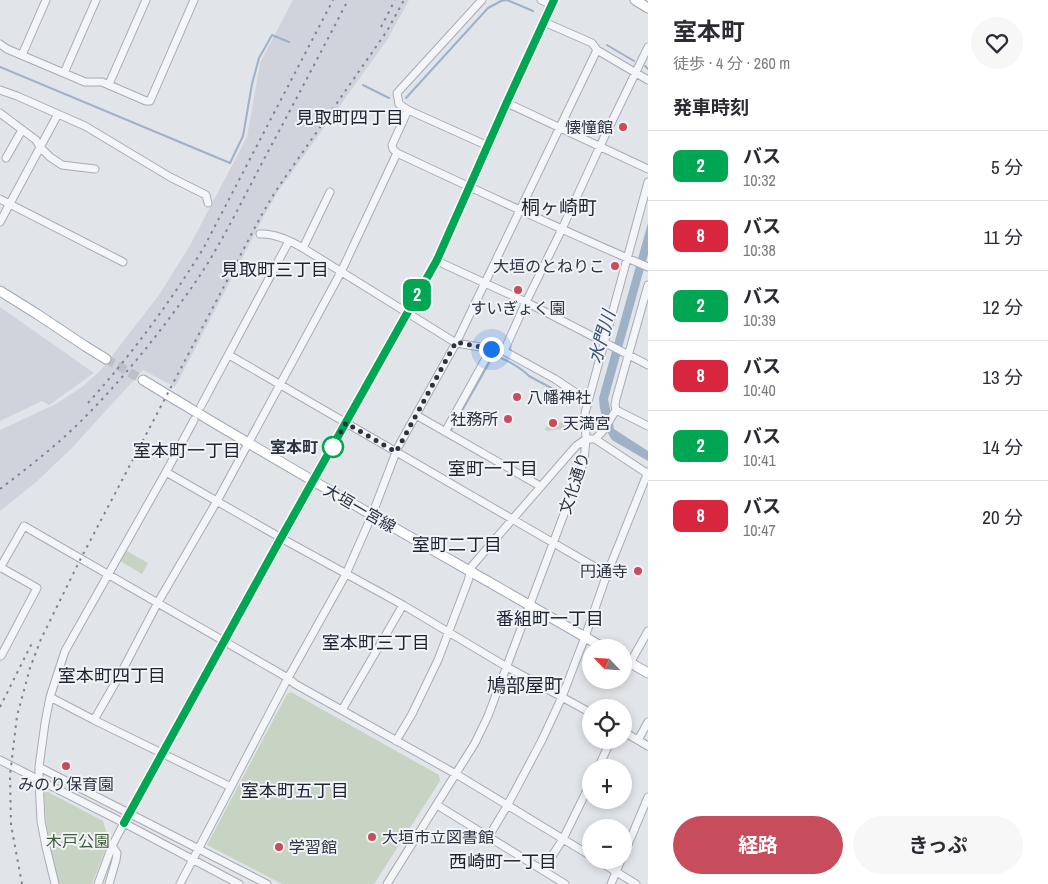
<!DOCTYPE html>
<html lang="ja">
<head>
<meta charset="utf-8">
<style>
  :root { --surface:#fff; --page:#f7f7f7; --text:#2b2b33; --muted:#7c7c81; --line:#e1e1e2; --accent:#c74d5d }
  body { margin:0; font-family:"Archivo Narrow","Noto Sans JP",sans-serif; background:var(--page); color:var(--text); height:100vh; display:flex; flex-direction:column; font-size:19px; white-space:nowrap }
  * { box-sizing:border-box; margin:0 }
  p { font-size:16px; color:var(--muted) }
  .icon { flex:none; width:28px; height:28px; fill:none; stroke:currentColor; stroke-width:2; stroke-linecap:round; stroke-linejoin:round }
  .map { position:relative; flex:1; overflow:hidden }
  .sheet { display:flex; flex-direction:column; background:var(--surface); width:400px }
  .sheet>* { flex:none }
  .badge { padding:0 10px; border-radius:8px; font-size:18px; line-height:32px }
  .needle { width:32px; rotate:295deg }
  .controls { position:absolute; left:582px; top:639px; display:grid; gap:10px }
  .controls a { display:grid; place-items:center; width:50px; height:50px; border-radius:50%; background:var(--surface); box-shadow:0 2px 8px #0003; font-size:25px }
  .you { position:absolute; width:25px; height:25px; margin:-12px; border:4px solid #fff; border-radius:50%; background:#1a73e8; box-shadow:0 0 0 8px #1a73e833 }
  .map>.badge { position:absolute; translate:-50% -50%; box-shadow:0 0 0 2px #fff }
  h2 { padding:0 25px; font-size:19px; line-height:45px }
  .round { display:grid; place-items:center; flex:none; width:52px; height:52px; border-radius:26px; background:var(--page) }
  .overview { display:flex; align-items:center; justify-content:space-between; height:85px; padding:0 25px }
  h1 { font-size:24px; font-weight:700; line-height:38px }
  .cta { display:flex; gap:10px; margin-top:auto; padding:10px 25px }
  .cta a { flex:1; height:58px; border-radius:30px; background:var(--accent); color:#fff; font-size:20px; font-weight:700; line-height:58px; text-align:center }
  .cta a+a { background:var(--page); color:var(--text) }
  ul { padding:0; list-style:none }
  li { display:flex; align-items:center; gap:15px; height:70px; padding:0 25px; border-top:1px solid var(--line) }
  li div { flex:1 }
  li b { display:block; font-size:19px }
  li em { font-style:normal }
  li .badge { min-width:55px; font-weight:700; text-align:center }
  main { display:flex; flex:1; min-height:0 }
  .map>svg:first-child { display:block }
  .built { fill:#d0d3db }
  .green { fill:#c7d3c3 }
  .water { fill:#9eb1c7 }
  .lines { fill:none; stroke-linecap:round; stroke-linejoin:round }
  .stream { stroke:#9eb1c7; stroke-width:2 }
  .major-tunnel { stroke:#bdc0c7; stroke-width:9; stroke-dasharray:9 4.5; stroke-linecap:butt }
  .minor-casing { stroke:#a7abb3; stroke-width:9 }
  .major-casing { stroke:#a1a9b4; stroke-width:11 }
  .minor { stroke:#f4f5f8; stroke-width:7 }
  .major { stroke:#fff; stroke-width:9 }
  .rail { stroke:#7c8492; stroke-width:2; stroke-dasharray:2.5 5; stroke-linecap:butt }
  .line-casing { stroke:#fff; stroke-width:11 }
  .line { stroke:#00a651; stroke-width:8 }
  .walk { stroke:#2b3240; stroke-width:5; stroke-dasharray:0 9 }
  .poi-dot { fill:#c74d5d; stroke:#f1f3f7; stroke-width:2 }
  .stop-dot { fill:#fff; stroke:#00a651; stroke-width:2.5 }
  .labels { text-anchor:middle; stroke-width:4; stroke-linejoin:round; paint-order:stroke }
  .poi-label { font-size:16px; fill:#2b3240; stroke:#f1f3f7; text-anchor:end }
  .stop-label { font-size:16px; font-weight:bold; fill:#2b3240; stroke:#f1f3f7; text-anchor:end }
  .street-label { font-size:16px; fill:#2b3240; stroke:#f1f3f7 }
  .park-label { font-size:16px; fill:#3e5b39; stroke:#f1f3f7 }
  .neighbourhood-label { font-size:18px; fill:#1d2331; stroke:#f1f3f7 }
  .water-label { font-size:18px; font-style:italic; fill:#375072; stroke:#f1f3f7 }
  .quarter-label { font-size:19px; fill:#1d2331; stroke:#f1f3f7 }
</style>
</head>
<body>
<main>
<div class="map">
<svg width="648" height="884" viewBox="0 0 648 884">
  <rect width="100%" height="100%" fill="#e1e4e9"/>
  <path class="built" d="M293 0H409L387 40 277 193 263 218 175 387 143 370 71 449 35 483 0 511V430L56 404 82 387 101 370 159 295 189 247 247 137 260 63Z
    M0 308V307L94 373 49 405 42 401 0 421Z"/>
  <path class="green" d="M569 420 572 422 570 428 547 431 545 430 546 427Z
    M125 550 148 563 142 574 120 561Z
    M291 692 439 775 440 781 374 884H282L207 845 287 694Z
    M44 790 103 821 109 840 92 884H59L51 856 46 821Z"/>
  <path class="water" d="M648 223V254L608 399 614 429 648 451V461L612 440C605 430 599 410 599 398Z"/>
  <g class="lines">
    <path class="stream" d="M607 45 634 61
      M645 66 648 69
      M0 67 230 163 243 136 252 84 259 58 272 35 289 42
      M363 85 389 98
      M406 98 488 8 501 1 507 0 533 11
      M451 430 493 356C503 357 521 368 529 376L568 397"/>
    <path class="major-tunnel" d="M106 359 143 380"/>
    <defs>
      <path id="minor" d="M482 0 397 93 399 104 408 110 488 146
        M541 0 552 5
        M544 22 592 43 597 50 648 80
        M0 44 7 49 85 82H102L146 101H150L194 0
        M22 55 46 0
        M64 73 96 0
        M109 84 146 0
        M0 90 17 96 85 126 170 177 206 195 208 203
        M507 103 648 169
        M0 113 36 140 40 147 50 157 62 165 95 169
        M397 153 393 149 392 145 408 110
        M6 158 22 130
        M0 199 123 262
        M0 222 58 114
        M260 234C275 233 291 241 303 248L456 343 504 351 555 379 588 401
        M303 248 330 192
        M437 261 526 302 648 365
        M504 351 526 302 562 229 600 146 648 47
        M229 355 607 574
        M201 406 289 241
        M616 410 648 426
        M416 415 540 486
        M445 432 491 349
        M595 439 648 474
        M166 472 281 538 403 605 507 667 591 713
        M0 568 24 526 288 678 295 684 456 774 591 856
        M0 656H1L37 588 0 567
        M630 663 648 631
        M50 697 94 720 231 787
        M342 710 403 605
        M94 720 121 673 157 604 217 501 341 272 397 153C480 192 564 231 648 267
        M624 732 648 746
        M638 740 648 722
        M396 741 412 714 438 660 468 581 472 566 576 446 586 439H595L603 431 616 410 615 405 616 399 648 285
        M0 760 124 823 239 884
        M39 767 267 884
        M598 768 611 740
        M437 805 565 884
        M489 836 507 806 542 740 562 697 585 637 607 574 648 472
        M624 854 648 797
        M597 860 636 884
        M543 870 563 839 591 782
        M55 884 46 847 41 821 39 780V767L45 723 50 697 65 651 166 472 194 420
        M98 884 112 846 136 800 437 261 554 0
        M109 884 116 860 117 853 112 846
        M180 884 288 678 346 574 372 515 398 447 456 343 597 50
        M387 884 475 743 488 716 584 461 586 439 585 413 648 182
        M611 884 621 860"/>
      <path id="major" d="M635 0 648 8
        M0 291 37 314 85 346 106 359
        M143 380C295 473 450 559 604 648
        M624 659 648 673"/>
    </defs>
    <use href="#minor" class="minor-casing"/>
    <use href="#major" class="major-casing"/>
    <use href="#minor" class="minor"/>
    <use href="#major" class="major"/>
    <path class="rail" d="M381 27 395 0
      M88 403C132 354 168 305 203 249L333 0
      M0 489C26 469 52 449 76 426 123 380 164 328 201 274 224 238 243 199 263 161 292 107 320 54 348 0
      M0 707 33 641
      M22 884 11 825 10 775 17 716 30 668 41 639 79 562 261 216 275 192 387 31 404 0"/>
  </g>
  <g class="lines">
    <defs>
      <path id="line" d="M124 823 281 538 437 260 507 102 554 0"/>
    </defs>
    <use href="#line" class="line-casing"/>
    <use href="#line" class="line"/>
    <path class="walk" d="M333 447 330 451 346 423 396 452 456 342 491 349"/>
  </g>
  <g class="poi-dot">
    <circle cx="623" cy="127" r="5"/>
    <circle cx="615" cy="266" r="5"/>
    <circle cx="518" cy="290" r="5"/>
    <circle cx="517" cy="397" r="5"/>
    <circle cx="508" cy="419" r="5"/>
    <circle cx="553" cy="423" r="5"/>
    <circle cx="638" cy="571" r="5"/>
    <circle cx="66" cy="766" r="5"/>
    <circle cx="372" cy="837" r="5"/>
    <circle cx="279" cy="847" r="5"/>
  </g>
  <circle class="stop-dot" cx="333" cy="447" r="10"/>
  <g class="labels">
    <g class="poi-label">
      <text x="613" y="133">懐憧館</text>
      <text x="605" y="272">大垣のとねりこ</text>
      <text x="518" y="314" text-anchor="middle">すいぎょく園</text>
      <text x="527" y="403" text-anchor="start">八幡神社</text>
      <text x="498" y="425">社務所</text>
      <text x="563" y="429" text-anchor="start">天満宮</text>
      <text x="628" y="577">円通寺</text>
      <text x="66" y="790" text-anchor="middle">みのり保育園</text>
      <text x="382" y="843" text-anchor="start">大垣市立図書館</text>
      <text x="289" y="853" text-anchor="start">学習館</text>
    </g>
    <g class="stop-label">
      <text x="318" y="453">室本町</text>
    </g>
    <g class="street-label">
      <text transform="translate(574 483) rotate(-72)" y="6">文化通り</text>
      <text transform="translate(360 508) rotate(30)" y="6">大垣一宮線</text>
    </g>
    <g class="park-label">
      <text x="78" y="847">木戸公園</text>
    </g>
    <g class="neighbourhood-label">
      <text x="350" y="124">見取町四丁目</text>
      <text x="275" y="276">見取町三丁目</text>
      <text x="187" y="457">室本町一丁目</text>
      <text x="493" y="475">室町一丁目</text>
      <text x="457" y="551">室町二丁目</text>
      <text x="550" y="625">番組町一丁目</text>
      <text x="376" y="649">室本町三丁目</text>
      <text x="112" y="682">室本町四丁目</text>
      <text x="295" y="797">室本町五丁目</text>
      <text x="503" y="868">西崎町一丁目</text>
    </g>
    <g class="water-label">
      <text transform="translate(602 337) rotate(-74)" y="6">水門川</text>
    </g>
    <g class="quarter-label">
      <text x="559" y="214">桐ヶ崎町</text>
      <text x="525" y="692">鳩部屋町</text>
    </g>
  </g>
</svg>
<div class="controls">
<a><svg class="needle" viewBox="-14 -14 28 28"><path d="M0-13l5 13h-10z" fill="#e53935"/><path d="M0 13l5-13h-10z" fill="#7c7c81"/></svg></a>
<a><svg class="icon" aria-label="locate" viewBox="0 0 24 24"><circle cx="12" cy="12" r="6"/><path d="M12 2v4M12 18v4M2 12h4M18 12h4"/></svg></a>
<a>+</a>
<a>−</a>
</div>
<div class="you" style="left:491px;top:349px"></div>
<b class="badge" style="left:417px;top:295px;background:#00a651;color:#fff">2</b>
</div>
<section class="sheet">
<div class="overview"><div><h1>室本町</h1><p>徒歩 · 4 分 · 260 m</p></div><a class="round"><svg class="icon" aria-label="heart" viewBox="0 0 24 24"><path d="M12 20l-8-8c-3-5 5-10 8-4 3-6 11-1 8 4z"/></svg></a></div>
<h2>発車時刻</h2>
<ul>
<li><span class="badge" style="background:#00a651;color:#fff">2</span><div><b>バス</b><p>10:32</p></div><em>5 分</em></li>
<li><span class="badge" style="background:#d7263d;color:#fff">8</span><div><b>バス</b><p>10:38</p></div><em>11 分</em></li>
<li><span class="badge" style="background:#00a651;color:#fff">2</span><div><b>バス</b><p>10:39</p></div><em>12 分</em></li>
<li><span class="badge" style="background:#d7263d;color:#fff">8</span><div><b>バス</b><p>10:40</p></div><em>13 分</em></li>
<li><span class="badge" style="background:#00a651;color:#fff">2</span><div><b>バス</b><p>10:41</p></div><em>14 分</em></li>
<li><span class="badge" style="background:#d7263d;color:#fff">8</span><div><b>バス</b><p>10:47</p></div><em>20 分</em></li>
</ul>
<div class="cta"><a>経路</a><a>きっぷ</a></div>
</section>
</main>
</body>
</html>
